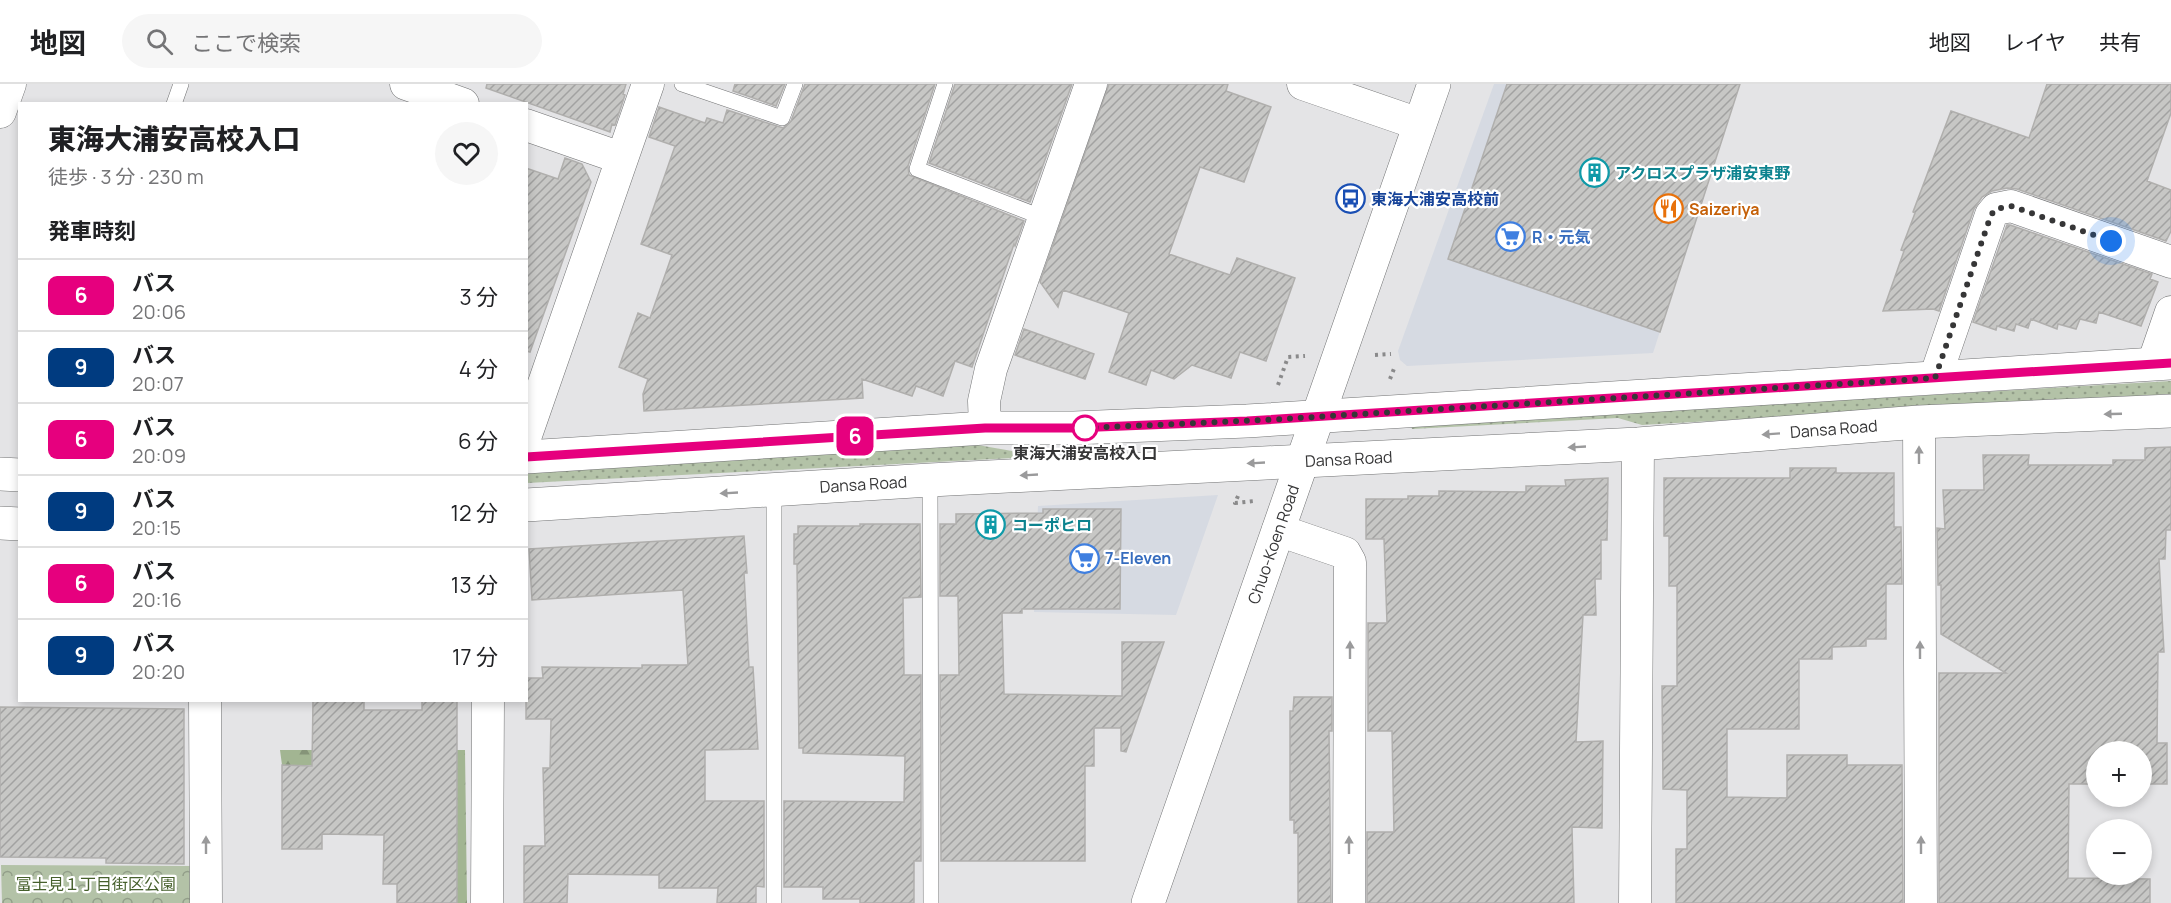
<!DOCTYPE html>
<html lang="ja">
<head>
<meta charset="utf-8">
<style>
  :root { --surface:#fff; --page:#f6f6f6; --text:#202124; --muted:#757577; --line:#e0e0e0 }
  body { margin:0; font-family:Manrope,"Noto Sans JP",sans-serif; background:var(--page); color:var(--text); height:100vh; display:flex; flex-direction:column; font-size:22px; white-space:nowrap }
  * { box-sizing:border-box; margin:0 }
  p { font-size:20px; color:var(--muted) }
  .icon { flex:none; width:33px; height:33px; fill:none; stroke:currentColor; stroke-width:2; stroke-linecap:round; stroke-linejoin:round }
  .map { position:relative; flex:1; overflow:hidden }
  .side { position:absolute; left:18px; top:18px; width:510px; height:600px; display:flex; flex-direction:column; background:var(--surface); border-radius:0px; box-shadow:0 3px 9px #0003 }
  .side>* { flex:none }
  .badge { padding:0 12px; border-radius:9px; font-size:21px; line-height:39px }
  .tools { position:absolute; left:2086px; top:657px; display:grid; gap:12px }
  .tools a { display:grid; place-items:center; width:66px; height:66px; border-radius:50%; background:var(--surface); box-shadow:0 3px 9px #0003; font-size:30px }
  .you { position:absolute; width:30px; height:30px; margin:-15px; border:4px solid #fff; border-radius:50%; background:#1a73e8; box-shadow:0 0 0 9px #1a73e833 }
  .map>.badge { position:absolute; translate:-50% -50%; box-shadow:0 0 0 3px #fff }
  h2 { padding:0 30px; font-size:22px; line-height:54px }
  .round { display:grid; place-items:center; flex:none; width:63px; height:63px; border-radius:32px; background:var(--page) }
  .overview { display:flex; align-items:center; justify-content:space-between; height:102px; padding:0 30px }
  h1 { font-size:28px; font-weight:800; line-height:45px }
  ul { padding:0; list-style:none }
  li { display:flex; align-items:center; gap:18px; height:72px; padding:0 30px; border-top:2px solid var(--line) }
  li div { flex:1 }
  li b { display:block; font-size:22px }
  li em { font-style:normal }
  li .badge { min-width:66px; font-weight:700; text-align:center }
  header { display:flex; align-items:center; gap:36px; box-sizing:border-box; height:84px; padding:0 30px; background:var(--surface); border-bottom:2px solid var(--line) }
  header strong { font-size:28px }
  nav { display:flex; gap:33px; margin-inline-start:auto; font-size:21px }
  .search { width:420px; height:54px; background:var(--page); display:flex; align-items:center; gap:15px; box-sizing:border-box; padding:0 21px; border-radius:33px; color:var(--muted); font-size:22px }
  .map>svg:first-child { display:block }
  .built { fill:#d6dae2 }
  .grass { fill:url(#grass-dots) }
  .forest { fill:url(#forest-firs) }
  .park { fill:url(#park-crowns) }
  .building { fill:url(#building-hatch); stroke:#b0afad; stroke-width:1.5 }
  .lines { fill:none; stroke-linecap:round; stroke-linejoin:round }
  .lane-casing { stroke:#717273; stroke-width:16 }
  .street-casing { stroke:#717273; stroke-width:33 }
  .secondary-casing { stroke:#717273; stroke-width:34 }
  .path { stroke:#8a8a8b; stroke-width:4; stroke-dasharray:3 4.5; stroke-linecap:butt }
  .lane { stroke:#fff; stroke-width:15 }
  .street { stroke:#fff; stroke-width:32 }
  .secondary { stroke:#fff; stroke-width:33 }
  .oneway { fill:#9a9a9b }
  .line-casing { stroke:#fff; stroke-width:14 }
  .line { stroke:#e6007e; stroke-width:9 }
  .walk { stroke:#363637; stroke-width:6; stroke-dasharray:0 10.8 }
  .stop-dot { fill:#fff; stroke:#e6007e; stroke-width:3 }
  .labels { text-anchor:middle; stroke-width:4.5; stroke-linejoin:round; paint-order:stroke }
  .culture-label { font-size:16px; font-weight:bold; fill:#0d838f; stroke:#fff; text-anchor:start }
  .transit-label { font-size:16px; font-weight:bold; fill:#164399; stroke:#fff; text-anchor:start }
  .food-label { font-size:16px; font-weight:bold; fill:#c56008; stroke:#fff; text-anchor:start }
  .shop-label { font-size:16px; font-weight:bold; fill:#366cbe; stroke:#fff; text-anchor:start }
  .street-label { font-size:16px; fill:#363637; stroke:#fff }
  .stop-label { font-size:16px; font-weight:bold; fill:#363637; stroke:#fff }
  .park-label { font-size:16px; fill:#46602c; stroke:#fff }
</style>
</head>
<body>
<header>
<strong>地図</strong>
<div class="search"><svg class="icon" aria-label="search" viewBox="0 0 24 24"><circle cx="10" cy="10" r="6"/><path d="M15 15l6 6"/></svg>ここで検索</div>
<nav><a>地図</a><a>レイヤ</a><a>共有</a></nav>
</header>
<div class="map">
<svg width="2171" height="819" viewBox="0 0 2171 819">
  <defs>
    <pattern id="grass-dots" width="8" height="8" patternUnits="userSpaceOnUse" patternTransform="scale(1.5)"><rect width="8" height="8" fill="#b3c2a7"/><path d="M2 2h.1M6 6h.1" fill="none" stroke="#929e89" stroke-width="1.8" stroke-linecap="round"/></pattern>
    <pattern id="forest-firs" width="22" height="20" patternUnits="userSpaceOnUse" patternTransform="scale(1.5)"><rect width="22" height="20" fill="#a2b592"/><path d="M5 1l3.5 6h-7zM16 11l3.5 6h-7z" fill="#859478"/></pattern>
    <pattern id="park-crowns" width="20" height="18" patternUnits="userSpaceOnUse" patternTransform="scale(1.5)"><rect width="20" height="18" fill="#b3c2a7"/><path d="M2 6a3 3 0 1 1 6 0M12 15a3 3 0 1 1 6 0" fill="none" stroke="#929e89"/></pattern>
    <pattern id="building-hatch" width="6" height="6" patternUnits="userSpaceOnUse" patternTransform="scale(1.5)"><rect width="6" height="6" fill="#c7c7c5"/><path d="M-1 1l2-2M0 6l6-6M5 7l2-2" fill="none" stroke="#a2a2a1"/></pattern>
  </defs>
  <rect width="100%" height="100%" fill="#e4e4e6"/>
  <path class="built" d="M1494 0H1740L1653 269 1407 282 1400 276 1398 267Z
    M1218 411 1176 531 1034 528 1038 422Z"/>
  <path class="grass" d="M2171 297V310L1642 341 1618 334 1412 345 1411 341Z
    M972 360 1012 367 1013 374 527 399V385Z"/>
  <path class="forest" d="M280 666H465L467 819H457V682L282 681Z"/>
  <path class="park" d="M1 781 191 782V819H2Z"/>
  <path class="building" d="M487 0H626L623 10 625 11 615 41 612 40 610 48 486 4Z
    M735 0H785L776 22 733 7Z
    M805 0H935L908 82 909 91 1024 137 1015 162 1014 160 972 283 955 277 943 312 916 302 912 312 862 295 863 314 644 327 643 310 648 295 619 283 638 229 650 234 672 171 641 160 675 62 649 53 659 23 705 39 707 34 723 39 727 26 783 44 791 37Z
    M955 0H1072L1030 118 929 79Z
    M1109 0H1228L1226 7 1271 23 1244 98 1200 83 1169 170 1230 191 1237 174 1295 194 1266 277 1240 268 1231 294 1192 281 1174 295 1151 286 1146 301 1109 288 1129 229 1063 206 1058 223 1040 198Z
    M1507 0H1740L1660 248 1448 175Z
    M2047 0H2171V29L2147 97 2171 106V147L2166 157 2017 105 2007 104 1992 107 1982 113 1974 125 1939 227 1933 225 1883 227 1904 167 1901 166 1915 129 1913 128 1951 27 2029 54Z
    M565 74 582 80 591 98 530 268 526 267V84L558 95Z
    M2007 141H2010L2152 190 2150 195 2158 198 2141 242 2099 228 2096 239 2080 235 2076 245 2058 240 2057 245 2031 235 2028 244 2016 240 2014 247 1997 242 1996 246 1973 238Z
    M1024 245 1094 270 1085 295 1015 271Z
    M2171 363V446H2166L2165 475H2159L2164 568H2158L2157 659H2167V700H2142V668H2097V700H2069L2068 794 2150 795V819H1939V589H2006L1941 550V501H1938L1937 444 1945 445 1943 406H1984L1983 371H2029L2028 381H2113V376H2145V364Z
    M1790 384H1836V389H1894V443H1901L1902 500H1886V555H1866V562L1832 563V575H1799V645H1727V713L1787 714V671H1847V681H1902L1903 819H1676V765H1687V706L1663 705 1662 602H1677V502H1669V452H1664V394H1790Z
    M1608 394 1607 456H1601V495H1595L1596 531H1583L1576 658 1603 657 1602 744 1572 743 1574 819H1367V748H1394L1392 647H1368V539H1387L1384 455H1366V415H1408V412H1439V407L1526 408V402H1566L1565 396Z
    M1043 425H1121L1120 525H1022V529H1002L1004 610 1122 612V558H1164L1126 668 1121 667V644H1094V682H1085V777H941L940 591H959L958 512H940V440H956V430L1043 429Z
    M860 440H920L921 513 903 514 904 591H921V777H914V819H860V815H823V803H784V717L904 718 905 672 803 669V664H799L797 480H794V450H798V442H860Z
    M744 452 747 489H744L749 583H753L758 665 705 666V717H764V803L756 802V819H717L718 804H659V791L568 790 567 819H524V762H545L543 684H550L551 635H526V594H543L542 583 642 584V581H688L683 506 532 516 529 465Z
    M1294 613H1332V647H1329L1331 819H1298V749H1294V736H1290V627H1293Z
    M313 616H364V626H422V616H457V819H397V800H383L384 751 322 750V765H282V681L312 682Z
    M0 623 184 625V780L106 779V774L0 773Z"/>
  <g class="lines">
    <defs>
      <path id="lane" d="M682 0 782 34 795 0
        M945 0 917 85 1044 134
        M174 20 181 0
        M930 396 931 819
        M774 819V406"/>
      <path id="street" d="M406 0 463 20
        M1303 0 1419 40
        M0 28 10 0
        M526 41 621 74
        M2153 280 2171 228
        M1935 294 1991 131 1996 125 2011 122 2171 178
        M1919 338 1921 819
        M985 344 984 317 991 285 1091 0
        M526 351 648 0
        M1278 446 1345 469 1350 478 1349 819
        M205 616 206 819
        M487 819 488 616
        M1635 819 1638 360"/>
      <g id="secondary">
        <path d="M526 373 985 344H1074L1247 337 2171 279"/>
        <path d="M0 390 20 391"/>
        <path id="s1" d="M526 421 930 396 1638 360 1919 338 2171 327"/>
        <path d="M0 439 20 440"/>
        <path id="s2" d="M1148 819 1434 0"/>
      </g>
    </defs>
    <use href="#lane" class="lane-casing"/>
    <use href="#street" class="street-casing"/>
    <use href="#secondary" class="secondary-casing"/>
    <path class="path" d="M1375 271 1391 270
      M1390 295 1395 282
      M1278 301 1288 273 1305 272
      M1238 412 1235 419 1254 417"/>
    <use href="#lane" class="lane"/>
    <use href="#street" class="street"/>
    <use href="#secondary" class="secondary"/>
  </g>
  <defs><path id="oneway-solid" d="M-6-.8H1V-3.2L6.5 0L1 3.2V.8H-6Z" transform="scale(1.5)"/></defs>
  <g class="oneway">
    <use href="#oneway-solid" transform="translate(2113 330) rotate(178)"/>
    <use href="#oneway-solid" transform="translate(1771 350) rotate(176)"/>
    <use href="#oneway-solid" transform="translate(1577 363) rotate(177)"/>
    <use href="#oneway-solid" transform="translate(1919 371) rotate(-90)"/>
    <use href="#oneway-solid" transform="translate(1256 379) rotate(177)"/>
    <use href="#oneway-solid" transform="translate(1029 391) rotate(177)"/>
    <use href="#oneway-solid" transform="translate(729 409) rotate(177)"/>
    <use href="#oneway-solid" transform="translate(1350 566) rotate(-90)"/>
    <use href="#oneway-solid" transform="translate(1920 566) rotate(-90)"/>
    <use href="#oneway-solid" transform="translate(206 761) rotate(-90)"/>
    <use href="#oneway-solid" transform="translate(1349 761) rotate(-90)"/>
    <use href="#oneway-solid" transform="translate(1921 761) rotate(-90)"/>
  </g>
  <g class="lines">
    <defs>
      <path id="line" d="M526 373 985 344H1074L1247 337 2171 279"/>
    </defs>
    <use href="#line" class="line-casing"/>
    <use href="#line" class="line"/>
    <path class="walk" d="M1085 344 1266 336 1935 294 1991 131 1996 125 2011 122 2111 157"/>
  </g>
  <defs>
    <symbol id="building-ring" viewBox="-11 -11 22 22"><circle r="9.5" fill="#fff" stroke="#0f9aa8" stroke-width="1.5"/><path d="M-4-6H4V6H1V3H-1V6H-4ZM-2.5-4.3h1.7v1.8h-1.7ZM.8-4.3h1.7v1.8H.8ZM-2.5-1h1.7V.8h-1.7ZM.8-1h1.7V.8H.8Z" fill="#0f9aa8"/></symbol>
    <symbol id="bus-ring" viewBox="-11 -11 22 22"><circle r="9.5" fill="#fff" stroke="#1a4fb4" stroke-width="1.5"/><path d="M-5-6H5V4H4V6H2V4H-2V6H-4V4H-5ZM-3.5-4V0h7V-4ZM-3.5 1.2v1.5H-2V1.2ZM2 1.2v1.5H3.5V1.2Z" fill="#1a4fb4"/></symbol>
    <symbol id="restaurant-ring" viewBox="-11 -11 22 22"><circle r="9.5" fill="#fff" stroke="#e8710a" stroke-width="1.5"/><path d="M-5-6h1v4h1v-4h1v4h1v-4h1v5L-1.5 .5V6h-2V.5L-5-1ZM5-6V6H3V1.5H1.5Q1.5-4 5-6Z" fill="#e8710a"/></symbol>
    <symbol id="supermarket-ring" viewBox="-11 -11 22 22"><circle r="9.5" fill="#fff" stroke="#3f7fe0" stroke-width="1.5"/><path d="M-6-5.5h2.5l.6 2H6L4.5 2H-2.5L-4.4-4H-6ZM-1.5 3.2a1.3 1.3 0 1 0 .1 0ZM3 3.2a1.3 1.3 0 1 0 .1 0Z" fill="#3f7fe0"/></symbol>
  </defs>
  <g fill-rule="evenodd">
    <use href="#building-ring" x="1578" y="72" width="33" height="33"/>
    <use href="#bus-ring" x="1334" y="98" width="33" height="33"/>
    <use href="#restaurant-ring" x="1652" y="108" width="33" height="33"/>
    <use href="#supermarket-ring" x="1494" y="136" width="33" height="33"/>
    <use href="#building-ring" x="974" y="424" width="33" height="33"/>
    <use href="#supermarket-ring" x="1068" y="458" width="33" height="33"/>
  </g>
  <circle class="stop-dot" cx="1085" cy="344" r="12"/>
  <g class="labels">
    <g class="culture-label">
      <text x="1615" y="95">アクロスプラザ浦安東野</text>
      <text x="1012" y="447">コーポヒロ</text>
    </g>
    <g class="transit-label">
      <text x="1371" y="121">東海大浦安高校前</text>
    </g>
    <g class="food-label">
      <text x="1689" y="131">Saizeriya</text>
    </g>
    <g class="shop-label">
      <text x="1532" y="159">R・元気</text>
      <text x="1105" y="480">7-Eleven</text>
    </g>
    <g class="street-label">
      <text dy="6" stroke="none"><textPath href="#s1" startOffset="1310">Dansa Road</textPath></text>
      <text dy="6" stroke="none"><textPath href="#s1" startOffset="824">Dansa Road</textPath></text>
      <text dy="6" stroke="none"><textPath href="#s1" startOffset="338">Dansa Road</textPath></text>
      <text dy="6" stroke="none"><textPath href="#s2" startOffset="380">Chuo-Koen Road</textPath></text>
    </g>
    <g class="stop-label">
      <text x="1085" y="375">東海大浦安高校入口</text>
    </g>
    <g class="park-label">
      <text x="96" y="806">富士見１丁目街区公園</text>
    </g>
  </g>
</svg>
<div class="tools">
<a>+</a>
<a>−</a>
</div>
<div class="you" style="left:2111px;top:157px"></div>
<b class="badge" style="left:855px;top:352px;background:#e6007e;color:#fff">6</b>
<section class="side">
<div class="overview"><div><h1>東海大浦安高校入口</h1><p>徒歩 · 3 分 · 230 m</p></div><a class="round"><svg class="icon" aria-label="heart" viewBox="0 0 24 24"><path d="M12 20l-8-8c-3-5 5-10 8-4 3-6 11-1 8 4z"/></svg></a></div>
<h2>発車時刻</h2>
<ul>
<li><span class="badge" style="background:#e6007e;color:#fff">6</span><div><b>バス</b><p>20:06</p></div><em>3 分</em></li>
<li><span class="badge" style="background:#003b80;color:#fff">9</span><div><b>バス</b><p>20:07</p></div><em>4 分</em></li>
<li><span class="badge" style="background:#e6007e;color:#fff">6</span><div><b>バス</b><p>20:09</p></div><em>6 分</em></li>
<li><span class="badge" style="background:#003b80;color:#fff">9</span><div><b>バス</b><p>20:15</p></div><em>12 分</em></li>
<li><span class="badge" style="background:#e6007e;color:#fff">6</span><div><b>バス</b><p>20:16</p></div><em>13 分</em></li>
<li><span class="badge" style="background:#003b80;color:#fff">9</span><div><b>バス</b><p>20:20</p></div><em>17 分</em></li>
</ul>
</section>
</div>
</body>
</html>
